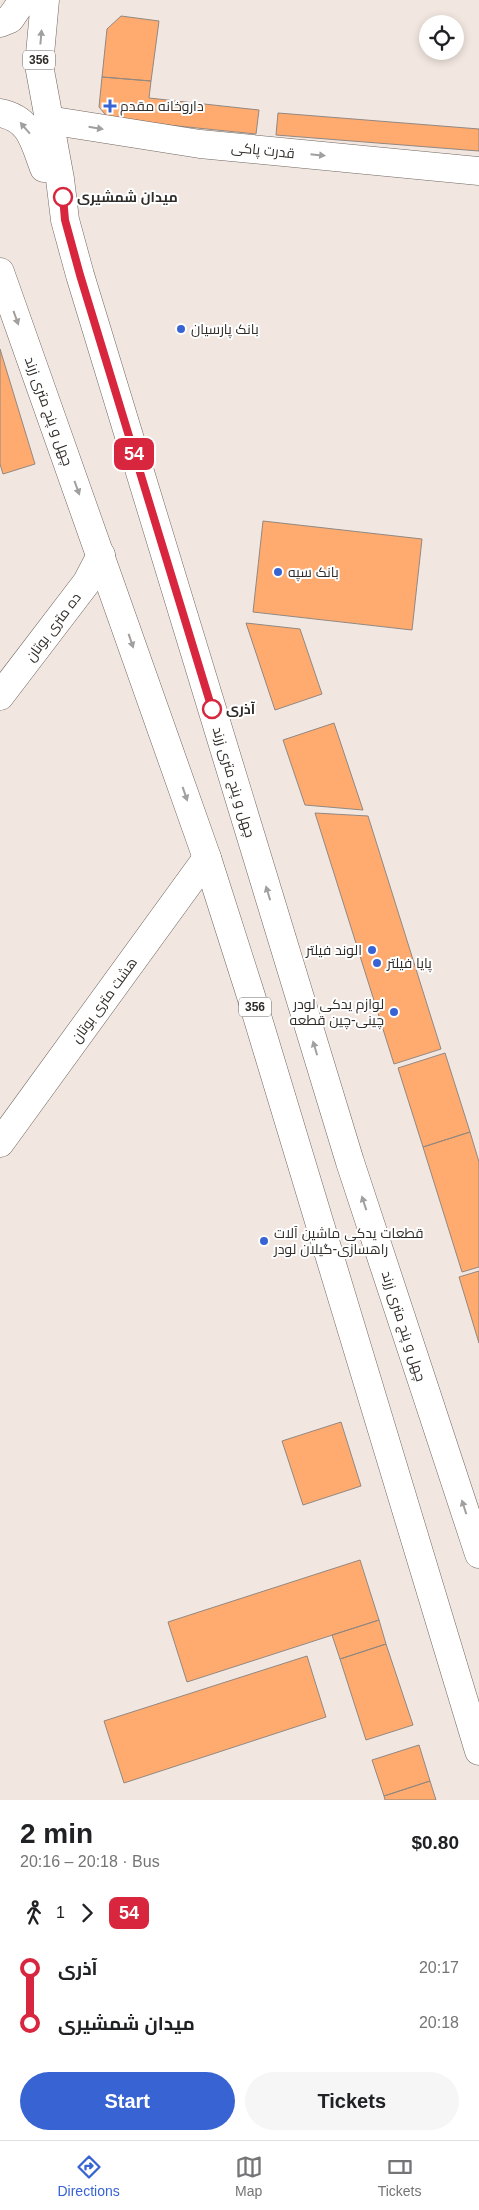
<!DOCTYPE html>
<html lang="en">
<head>
<meta charset="utf-8">
<style>
  :root { --surface:#fff; --page:#f6f6f6; --text:#202124; --muted:#757577; --line:#e0e0e0; --accent:#3763d3 }
  body { margin:0; font-family:Arial,Cairo,sans-serif; background:var(--page); color:var(--text); height:100vh; display:flex; flex-direction:column; font-size:19px; white-space:nowrap }
  * { box-sizing:border-box; margin:0 }
  p { font-size:16px; color:var(--muted) }
  .icon { flex:none; width:28px; height:28px; fill:none; stroke:currentColor; stroke-width:2; stroke-linecap:round; stroke-linejoin:round }
  .map { position:relative; height:1800px; overflow:hidden }
  .sheet { display:flex; flex-direction:column; background:var(--surface); flex:1 }
  .sheet>* { flex:none }
  .badge { padding:0 10px; border-radius:8px; font-size:18px; line-height:32px }
  .fabs { position:absolute; left:419px; top:15px; display:grid; gap:10px }
  .fabs a { display:grid; place-items:center; width:45px; height:45px; border-radius:50%; background:var(--surface); box-shadow:0 2px 8px #0003; font-size:25px }
  .map>.badge { position:absolute; translate:-50% -50%; box-shadow:0 0 0 2px #fff }
  .legs { display:flex; align-items:center; gap:8px; height:55px; padding:0 20px; font-size:16px }
  .legs p { margin-inline-start:auto }
  .summary { display:flex; align-items:center; justify-content:space-between; height:85px; padding:0 20px }
  h1 { font-size:28px; font-weight:600; line-height:38px }
  .primary-button { display:flex; gap:10px; margin-top:auto; padding:10px 20px }
  .primary-button a { flex:1; height:58px; border-radius:30px; background:var(--accent); color:#fff; font-size:20px; font-weight:600; line-height:58px; text-align:center }
  .primary-button a+a { background:var(--page); color:var(--text) }
  ul { padding:0 20px; list-style:none }
  li { display:flex; align-items:center; gap:18px; height:55px; font-size:19px }
  li i { display:grid; place-items:center; width:8px; height:100%; margin:0 6px; background:currentColor }
  li i::after { content:''; width:12px; height:12px; margin:-6px; border:4px solid; border-radius:50%; background:var(--surface) }
  li p { margin-inline-start:auto }
  li:first-child i { background:linear-gradient(#0000 50%,currentColor 0) }
  li:last-child i { background:linear-gradient(currentColor 50%,#0000 0) }
  .menu { display:flex; justify-content:space-around; align-items:center; height:70px; border-top:1px solid var(--line); background:var(--surface); font-size:14px; color:var(--muted) }
  .menu a { display:grid; justify-items:center; gap:2px }
  .menu .active { color:var(--accent) }
  .map>svg:first-child { display:block }
  .building { fill:#ffaa6f; stroke:#928881 }
  .lines { fill:none; stroke-linecap:round; stroke-linejoin:round }
  .minor-casing { stroke:#706660; stroke-width:29 }
  .major-casing { stroke:#706660; stroke-width:29 }
  .minor { stroke:#fff; stroke-width:28 }
  .major { stroke:#fff; stroke-width:28 }
  .oneway { fill:#a2a09f }
  .line-1-casing { stroke:#fff; stroke-width:11 }
  .line-1 { stroke:#d7263d; stroke-width:8 }
  .poi-dot { fill:#3763d3; stroke:#fff; stroke-width:2 }
  .stop-1-dot { fill:#fff; stroke:#d7263d; stroke-width:2.5 }
  .labels { text-anchor:middle; stroke-width:4; stroke-linejoin:round; paint-order:stroke }
  .shield { fill:#fff; stroke:#6e6b69; stroke-width:1 }
  .shield-label { font-size:12px; font-weight:bold; fill:#302c29 }
  .poi-label { font-size:14px; fill:#302c29; stroke:#fff; text-anchor:start }
  .street-label { font-size:14px; fill:#302c29; stroke:#fff }
  .stop-label { font-size:14px; font-weight:bold; fill:#302c29; stroke:#fff; text-anchor:start }
</style>
</head>
<body>
<div class="map">
<svg width="479" height="1800" viewBox="0 0 479 1800">
  <rect width="100%" height="100%" fill="#f2e7e0"/>
  <path class="building" d="M121 16 159 21 151 81 102 77 107 29Z
    M102 77 151 81 149 98 259 110 256 134 109 119 99 107Z
    M278 113 479 129V151L276 135Z
    M0 349 35 464 3 474 0 464Z
    M263 521 422 539 412 630 253 612Z
    M246 623 300 629 322 694 275 710Z
    M334 723 363 810 305 805 283 740Z
    M315 813 368 816 441 1049 394 1064Z
    M445 1053 470 1132 423 1147 398 1068Z
    M470 1132 479 1162V1267L462 1272 423 1147Z
    M479 1271V1343L459 1277Z
    M341 1422 361 1486 303 1505 282 1441Z
    M360 1560 379 1620 187 1682 168 1622Z
    M379 1620 386 1644 340 1659 332 1635Z
    M386 1644 413 1725 366 1740 340 1659Z
    M307 1656 326 1717 124 1783 104 1721Z
    M419 1745 430 1781 384 1796 372 1760Z
    M430 1781 436 1800H385L384 1796Z"/>
  <g class="lines">
    <defs>
      <path id="minor" d="M48 120 200 144 479 171
        M0 696 87 582 101 555
        M0 1143 207 858"/>
      <path id="major" d="M45 0 39 65 60 179 65 220 80 275 350 1162 479 1554
        M0 23 10 19 23 0
        M0 113C31 119 34 142 44 168
        M0 272 207 858 251 996 479 1751"/>
    </defs>
    <use href="#minor" class="minor-casing"/>
    <use href="#major" class="major-casing"/>
    <use href="#minor" class="minor"/>
    <use href="#major" class="major"/>
  </g>
  <defs><path id="oneway-solid" d="M-6-.8H1V-3.2L6.5 0L1 3.2V.8H-6Z" transform="scale(1.25)"/></defs>
  <g class="oneway">
    <use href="#oneway-solid" transform="translate(41 37) rotate(-85)"/>
    <use href="#oneway-solid" transform="translate(25 128) rotate(-131)"/>
    <use href="#oneway-solid" transform="translate(96 128) rotate(9)"/>
    <use href="#oneway-solid" transform="translate(318 155) rotate(6)"/>
    <use href="#oneway-solid" transform="translate(16 318) rotate(70)"/>
    <use href="#oneway-solid" transform="translate(77 488) rotate(70)"/>
    <use href="#oneway-solid" transform="translate(131 641) rotate(71)"/>
    <use href="#oneway-solid" transform="translate(185 794) rotate(71)"/>
    <use href="#oneway-solid" transform="translate(268 893) rotate(-107)"/>
    <use href="#oneway-solid" transform="translate(315 1048) rotate(-107)"/>
    <use href="#oneway-solid" transform="translate(364 1203) rotate(-108)"/>
    <use href="#oneway-solid" transform="translate(464 1507) rotate(-108)"/>
  </g>
  <g class="lines">
    <defs>
      <path id="line-1" d="M63 197 65 220 80 275 212 709"/>
    </defs>
    <use href="#line-1" class="line-1-casing"/>
    <use href="#line-1" class="line-1"/>
  </g>
  <g class="poi-dot">
    <path d="M107.5 98.5h5v5h5v5h-5v5h-5v-5h-5v-5h5z"/>
    <circle cx="181" cy="329" r="5"/>
    <circle cx="278" cy="572" r="5"/>
    <circle cx="372" cy="950" r="5"/>
    <circle cx="377" cy="963" r="5"/>
    <circle cx="394" cy="1012" r="5"/>
    <circle cx="264" cy="1241" r="5"/>
  </g>
  <g class="stop-1-dot">
    <circle cx="63" cy="197" r="9"/>
    <circle cx="212" cy="709" r="9"/>
  </g>
  <g class="labels">
    <g class="shield">
      <rect x="23" y="50.5" width="32" height="19" rx="4"/>
      <rect x="239" y="997.5" width="32" height="19" rx="4"/>
    </g>
    <g class="shield-label">
      <text x="39" y="64">356</text>
      <text x="255" y="1011">356</text>
    </g>
    <g class="poi-label">
      <text x="120" y="111">داروخانه مقدم</text>
      <text x="191" y="334">بانک پارسیان</text>
      <text x="288" y="577">بانک سپه</text>
      <text x="362" y="955" text-anchor="end">الوند فیلتر</text>
      <text x="387" y="968">پایا فیلتر</text>
      <text x="384" y="1009" text-anchor="end">لوازم یدکی لودر<tspan x="384" dy="16">چینی-چین قطعه</tspan></text>
      <text x="274" y="1238">قطعات یدکی ماشین آلات<tspan x="274" dy="16">راهسازی-گیلان لودر</tspan></text>
    </g>
    <g class="street-label">
      <text transform="translate(263 150) rotate(6)" y="5">قدرت پاکی</text>
      <text transform="translate(49 411) rotate(70)" y="5">چهل و پنج متری زرند</text>
      <text transform="translate(53 627) rotate(-53)" y="5">ده متری بوتان</text>
      <text transform="translate(234 782) rotate(73)" y="5">چهل و پنج متری زرند</text>
      <text transform="translate(104 1000) rotate(-54)" y="5">هشت متری بوتان</text>
      <text transform="translate(404 1326) rotate(72)" y="5">چهل و پنج متری زرند</text>
    </g>
    <g class="stop-label">
      <text x="77" y="202">میدان شمشیری</text>
      <text x="226" y="714">آذری</text>
    </g>
  </g>
</svg>
<div class="fabs">
<a><svg class="icon" aria-label="locate" viewBox="0 0 24 24"><circle cx="12" cy="12" r="6"/><path d="M12 2v4M12 18v4M2 12h4M18 12h4"/></svg></a>
</div>
<b class="badge" style="left:134px;top:454px;background:#d7263d;color:#fff">54</b>
</div>
<section class="sheet">
<div class="summary"><div><h1>2 min</h1><p>20:16 – 20:18 · Bus</p></div><b>$0.80</b></div>
<div class="legs"><svg class="icon" aria-label="walk" viewBox="0 0 24 24"><circle cx="13" cy="4" r="2"/><path d="M13 8l-2 6 4 7M11 14l-3 7M7 12l3-4h3l4 4"/></svg>1<svg class="icon" aria-label="forward" viewBox="0 0 24 24"><path d="M9 5l7 7-7 7"/></svg><b class="badge" style="background:#d7263d;color:#fff">54</b></div>
<ul>
<li><i style="color:#d7263d"></i><b>آذری</b><p>20:17</p></li>
<li><i style="color:#d7263d"></i><b>میدان شمشیری</b><p>20:18</p></li>
</ul>
<div class="primary-button"><a>Start</a><a>Tickets</a></div>
</section>
<nav class="menu">
<a class="active"><svg class="icon" aria-label="directions" viewBox="0 0 24 24"><path d="M12 3l9 9-9 9-9-9zM9 14v-3h6M13 9l2 2-2 2"/></svg>Directions</a>
<a><svg class="icon" aria-label="map" viewBox="0 0 24 24"><path d="M3 6l6-2 6 2 6-2v14l-6 2-6-2-6 2zM9 4v14M15 6v14"/></svg>Map</a>
<a><svg class="icon" aria-label="tickets" viewBox="0 0 24 24"><path d="M3 7h18v10H3zM15 7v10"/></svg>Tickets</a>
</nav>
</body>
</html>
